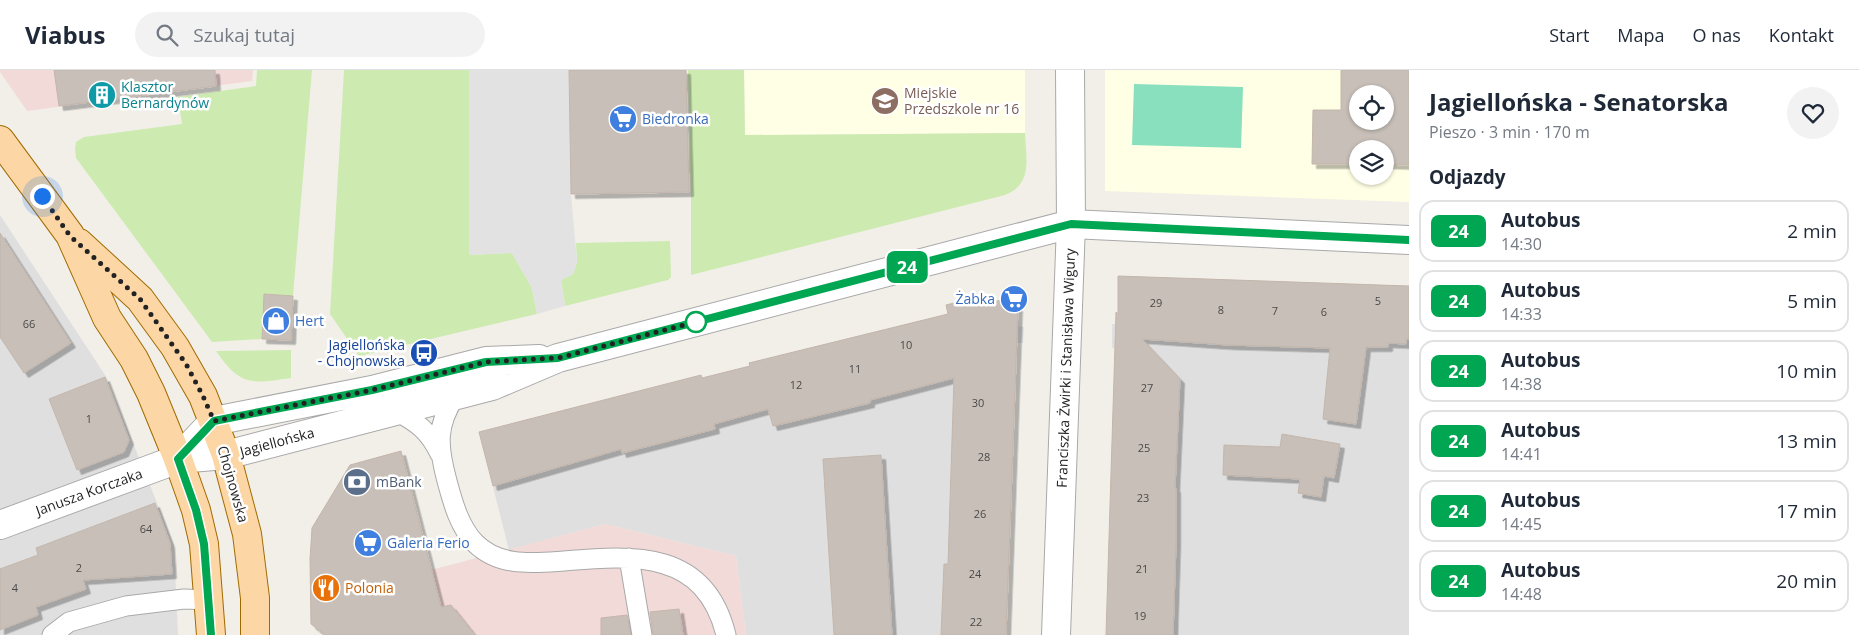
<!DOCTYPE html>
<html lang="pl">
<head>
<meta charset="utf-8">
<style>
  :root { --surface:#fff; --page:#f2f2f3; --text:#1f2937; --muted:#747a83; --line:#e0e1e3 }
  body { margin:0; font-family:"Open Sans",sans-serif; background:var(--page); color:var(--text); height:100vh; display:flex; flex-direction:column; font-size:19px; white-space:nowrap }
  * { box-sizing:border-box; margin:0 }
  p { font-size:16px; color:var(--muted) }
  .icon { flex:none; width:28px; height:28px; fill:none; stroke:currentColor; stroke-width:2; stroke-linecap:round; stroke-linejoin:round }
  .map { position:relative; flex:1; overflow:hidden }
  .side { display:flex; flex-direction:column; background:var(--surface); width:450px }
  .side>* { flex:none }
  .badge { padding:0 10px; border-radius:8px; font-size:18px; line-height:32px }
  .fabs { position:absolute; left:1349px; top:15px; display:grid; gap:10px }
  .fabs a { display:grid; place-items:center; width:45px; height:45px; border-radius:50%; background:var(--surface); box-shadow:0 1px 4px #0004; font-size:25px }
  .you { position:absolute; width:25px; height:25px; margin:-12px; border:4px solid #fff; border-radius:50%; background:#1a73e8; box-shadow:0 0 0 8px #1a73e833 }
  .map>.badge { position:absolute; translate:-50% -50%; box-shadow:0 0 0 2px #fff }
  h2 { padding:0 20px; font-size:19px; line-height:45px }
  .round { display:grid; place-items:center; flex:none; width:52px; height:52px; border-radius:26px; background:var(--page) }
  .overview { display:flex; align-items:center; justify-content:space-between; height:85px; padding:0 20px }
  h1 { font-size:24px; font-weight:700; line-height:38px }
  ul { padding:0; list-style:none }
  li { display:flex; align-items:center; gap:15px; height:62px; margin:0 10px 8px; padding:0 10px; border:2px solid var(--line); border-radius:15px }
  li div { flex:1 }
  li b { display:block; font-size:19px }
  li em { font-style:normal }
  li .badge { min-width:55px; font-weight:700; text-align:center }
  header { display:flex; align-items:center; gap:30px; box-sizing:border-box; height:70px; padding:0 25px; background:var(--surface); border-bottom:1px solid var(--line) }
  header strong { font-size:24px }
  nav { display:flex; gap:28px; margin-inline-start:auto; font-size:18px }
  .search { width:350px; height:45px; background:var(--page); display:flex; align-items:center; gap:12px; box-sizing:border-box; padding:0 18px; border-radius:28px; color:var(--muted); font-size:19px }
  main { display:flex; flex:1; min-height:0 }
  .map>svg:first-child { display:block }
  .residential { fill:#e0dfdf }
  .commercial { fill:#f2dad9 }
  .education { fill:#ffffe5; fill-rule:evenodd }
  .grass { fill:#cdebb0 }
  .pitch { fill:#88e0be }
  .parking { fill:#e2e2e2 }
  .building { fill:#c7bfb8; stroke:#c4b6ab; fill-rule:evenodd; filter:url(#shadow) }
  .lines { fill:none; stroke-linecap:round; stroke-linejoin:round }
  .service-casing { stroke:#a9a9a9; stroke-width:21 }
  .minor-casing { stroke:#a9a9a9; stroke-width:30 }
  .primary-casing { stroke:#a06b00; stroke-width:30 }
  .service { stroke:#fff; stroke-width:19 }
  .minor { stroke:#fff; stroke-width:28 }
  .primary { stroke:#fcd6a4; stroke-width:28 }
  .line-casing { stroke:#fff; stroke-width:11 }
  .line { stroke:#00a651; stroke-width:8 }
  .walk { stroke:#222; stroke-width:5; stroke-dasharray:0 9 }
  .stop-dot { fill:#fff; stroke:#00a651; stroke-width:2.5 }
  .labels { text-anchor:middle; stroke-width:5; stroke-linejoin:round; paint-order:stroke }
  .number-label { font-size:11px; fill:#4b4948 }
  .culture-label { font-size:14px; fill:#0d838f; stroke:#fff; text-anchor:start }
  .education-label { font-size:14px; fill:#785e54; stroke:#fff; text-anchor:start }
  .shop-label { font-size:14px; fill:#366cbe; stroke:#fff; text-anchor:start }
  .transit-label { font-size:14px; fill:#164399; stroke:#fff; text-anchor:end }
  .street-label { font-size:14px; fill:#222; stroke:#fff }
  .service-label { font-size:14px; fill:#4e5e75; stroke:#fff; text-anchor:start }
  .food-label { font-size:14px; fill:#c56008; stroke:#fff; text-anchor:start }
</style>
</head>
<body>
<header>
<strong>Viabus</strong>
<div class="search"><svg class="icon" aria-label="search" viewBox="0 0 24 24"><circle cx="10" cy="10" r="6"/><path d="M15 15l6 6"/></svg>Szukaj tutaj</div>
<nav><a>Start</a><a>Mapa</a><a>O nas</a><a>Kontakt</a></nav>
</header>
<main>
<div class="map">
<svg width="1409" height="565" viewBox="0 0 1409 565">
  <defs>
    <filter id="shadow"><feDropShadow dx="4.5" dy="4.5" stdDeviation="0" flood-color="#0004"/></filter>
  </defs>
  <rect width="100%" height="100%" fill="#f2efe9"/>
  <path class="residential" d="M0 145 107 308 174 475 178 565H0Z
    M1123 206 1409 216V565H1106L1115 278H1112V254H1118V211Z
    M982 226 984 234 1006 229 1018 237 1017 256 1024 257 1023 273H1016L1006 565H746L736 486 605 454 509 480 479 362 609 331 608 329 637 321V325L749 296V293L948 244Z"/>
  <path class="commercial" d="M0 0H253L252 11 27 41 0 2Z
    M401 381 431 500 605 454 736 486 746 565H325L311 554 312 458 350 395Z"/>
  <path class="education" d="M744 0H1025V63L745 65Z
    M1105 0H1409V132L1105 121ZM1358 24H1385V51H1358ZM1358 79H1385V106H1358Z"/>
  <path class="grass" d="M257 0H312L293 226 265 224 262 269 212 272 76 88 75 79 76 72 84 67 182 54 178 27 256 16Z
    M344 0H469V185L512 183 532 218 537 244 359 286 330 244Z
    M688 0H744L745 65 1025 63C1026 88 1033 114 1005 125L691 205V122Z
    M670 171 671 207 668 210 565 236 561 210 573 204 577 192 576 173Z
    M291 280V308C251 314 240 316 216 281Z"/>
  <path class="pitch" d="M1134 14 1243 17 1241 78 1132 75Z"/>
  <path class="parking" d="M469 0H569L571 124 577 192 573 204 561 210 565 236 537 244 532 218 512 183 469 185Z"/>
  <path class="building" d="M54 0H215L216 16 59 36Z
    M569 0H686L689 122 571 124Z
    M1341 0H1409V95L1385 94V79H1358V94H1312L1313 40H1341ZM1358 24H1385V51H1358Z
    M0 163 71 273 24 303 0 267Z
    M1118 206 1409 216V269H1406V274L1388 273V277H1366L1356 354 1323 349 1330 278 1228 275 1142 269 1180 309 1175 418H1176V474L1173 565H1106L1116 242 1118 244Z
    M264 224 293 226 291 270 262 269Z
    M982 226 983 234 1006 229 1018 237 1006 565H941L944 494H948L954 308 870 330V333L773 356 768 339 714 354 715 359 622 383 621 379 493 416 479 362 701 305 702 308 750 296 749 293 948 244 946 235Z
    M105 307 129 370 124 382 77 400 49 329Z
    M1282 364 1340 374 1334 408 1324 406 1321 427 1298 423 1300 409 1223 405 1224 375 1280 377Z
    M401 381 441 537 451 535 475 565H325L311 554 310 489 312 458 350 395Z
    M881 385 892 565H834L823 389Z
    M155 433 170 473 172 504 83 510 86 519 36 537 38 545 0 560V499L38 485 36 478Z
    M679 539 683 565H653L650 542Z
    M627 545 631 565H601V548Z"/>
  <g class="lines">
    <defs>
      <path id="service" d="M456 325C435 356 438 377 447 411 453 433 459 456 475 473 499 497 532 493 564 491 635 485 705 480 726 565
        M396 341C418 353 429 361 440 384
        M629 488 642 565
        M52 565 69 552 126 536 184 529 210 530"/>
      <path id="minor" d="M178 389 214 351 372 320 486 291 539 289
        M0 455 178 389 226 385 492 316 558 288 1071 154 1409 170
        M1056 565 1071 154 1070 0"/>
      <path id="primary" d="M0 70 70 165 107 248 134 289 151 323 178 389 196 440 204 474 211 565
        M79 173 140 229 175 277 203 326 226 385 247 464 255 528V565"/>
    </defs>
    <use href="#service" class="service-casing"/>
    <use href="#minor" class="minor-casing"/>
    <use href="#primary" class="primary-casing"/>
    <use href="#service" class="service"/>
    <use href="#minor" class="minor"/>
    <use href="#primary" class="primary"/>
  </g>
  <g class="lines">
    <defs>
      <path id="line" d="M211 565 204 474 196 440 178 389 214 351 372 320 486 292 558 288 1071 154 1409 170"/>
    </defs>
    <use href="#line" class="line-casing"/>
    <use href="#line" class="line"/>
    <path class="walk" d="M42 126 70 166 140 229 186 294 203 326 214 351 372 320 486 292 558 288 703 250 696 252"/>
  </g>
  <defs>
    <symbol id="building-disc" viewBox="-11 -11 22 22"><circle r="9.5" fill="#0f9aa8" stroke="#fff"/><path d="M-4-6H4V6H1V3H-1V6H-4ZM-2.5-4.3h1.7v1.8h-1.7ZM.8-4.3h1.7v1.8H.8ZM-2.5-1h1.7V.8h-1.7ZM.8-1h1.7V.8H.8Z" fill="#fff"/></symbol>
    <symbol id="school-disc" viewBox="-11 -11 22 22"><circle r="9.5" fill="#8d6e63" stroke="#fff"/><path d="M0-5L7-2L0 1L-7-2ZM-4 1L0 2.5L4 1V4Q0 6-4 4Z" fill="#fff"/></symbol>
    <symbol id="supermarket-disc" viewBox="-11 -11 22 22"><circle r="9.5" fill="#3f7fe0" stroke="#fff"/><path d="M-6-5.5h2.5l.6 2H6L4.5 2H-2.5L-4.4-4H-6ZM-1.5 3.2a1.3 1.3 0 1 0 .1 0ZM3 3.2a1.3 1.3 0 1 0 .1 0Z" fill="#fff"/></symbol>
    <symbol id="shop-disc" viewBox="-11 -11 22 22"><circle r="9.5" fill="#3f7fe0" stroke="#fff"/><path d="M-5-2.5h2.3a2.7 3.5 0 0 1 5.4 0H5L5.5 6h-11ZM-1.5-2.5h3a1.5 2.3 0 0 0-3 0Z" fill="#fff"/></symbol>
    <symbol id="bus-disc" viewBox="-11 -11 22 22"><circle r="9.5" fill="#1a4fb4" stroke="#fff"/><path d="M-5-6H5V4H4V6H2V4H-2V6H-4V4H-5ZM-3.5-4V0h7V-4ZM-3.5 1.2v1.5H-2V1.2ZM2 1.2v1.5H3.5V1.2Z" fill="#fff"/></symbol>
    <symbol id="bank-disc" viewBox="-11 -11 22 22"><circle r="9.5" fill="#5c6f8a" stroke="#fff"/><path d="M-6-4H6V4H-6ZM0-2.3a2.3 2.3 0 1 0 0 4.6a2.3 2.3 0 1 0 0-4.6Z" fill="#fff"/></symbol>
    <symbol id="restaurant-disc" viewBox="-11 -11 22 22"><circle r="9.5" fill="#e8710a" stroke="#fff"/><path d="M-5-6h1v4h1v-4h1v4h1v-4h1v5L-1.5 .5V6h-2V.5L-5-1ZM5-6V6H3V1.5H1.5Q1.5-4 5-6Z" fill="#fff"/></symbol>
  </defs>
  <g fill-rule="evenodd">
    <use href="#building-disc" x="86" y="9" width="32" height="32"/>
    <use href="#school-disc" x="869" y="15" width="32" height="32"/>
    <use href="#supermarket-disc" x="607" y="33" width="32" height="32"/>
    <use href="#supermarket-disc" x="998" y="213" width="32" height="32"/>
    <use href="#shop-disc" x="260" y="235" width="32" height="32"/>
    <use href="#bus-disc" x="408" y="267" width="32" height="32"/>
    <use href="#bank-disc" x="341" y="396" width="32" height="32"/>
    <use href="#supermarket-disc" x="352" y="457" width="32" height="32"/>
    <use href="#restaurant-disc" x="310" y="502" width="32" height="32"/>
  </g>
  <circle class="stop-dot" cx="696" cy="252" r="10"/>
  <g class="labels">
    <g class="number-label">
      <text x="1378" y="235">5</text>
      <text x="1156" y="237">29</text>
      <text x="1221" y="244">8</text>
      <text x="1275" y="245">7</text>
      <text x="1324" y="246">6</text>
      <text x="29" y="258">66</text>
      <text x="906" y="279">10</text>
      <text x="855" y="303">11</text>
      <text x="796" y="319">12</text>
      <text x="1147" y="322">27</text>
      <text x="978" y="337">30</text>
      <text x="89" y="353">1</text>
      <text x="1144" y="382">25</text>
      <text x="984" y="391">28</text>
      <text x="1143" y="432">23</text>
      <text x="980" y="448">26</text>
      <text x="146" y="463">64</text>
      <text x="79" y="502">2</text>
      <text x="1142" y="503">21</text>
      <text x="975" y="508">24</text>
      <text x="15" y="522">4</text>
      <text x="1140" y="550">19</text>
      <text x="976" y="556">22</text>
    </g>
    <g class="culture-label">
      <text x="121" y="22">Klasztor<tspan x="121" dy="16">Bernardynów</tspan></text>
    </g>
    <g class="education-label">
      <text x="904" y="28">Miejskie<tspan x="904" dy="16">Przedszkole nr 16</tspan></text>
    </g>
    <g class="shop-label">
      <text x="642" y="54">Biedronka</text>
      <text x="995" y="234" text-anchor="end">Żabka</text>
      <text x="295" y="256">Hert</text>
      <text x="387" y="478">Galeria Ferio</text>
    </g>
    <g class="transit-label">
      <text x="405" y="280">Jagiellońska<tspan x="405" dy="16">- Chojnowska</tspan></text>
    </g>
    <g class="street-label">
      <text transform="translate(1066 298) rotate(-88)" y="5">Franciszka Żwirki i Stanisława Wigury</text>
      <text transform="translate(277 372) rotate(-15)" y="5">Jagiellońska</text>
      <text transform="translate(233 414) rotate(74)" y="5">Chojnowska</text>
      <text transform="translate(89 422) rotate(-20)" y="5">Janusza Korczaka</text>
    </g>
    <g class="service-label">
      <text x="376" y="417">mBank</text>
    </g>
    <g class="food-label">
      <text x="345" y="523">Polonia</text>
    </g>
  </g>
</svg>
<div class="fabs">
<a><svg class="icon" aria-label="locate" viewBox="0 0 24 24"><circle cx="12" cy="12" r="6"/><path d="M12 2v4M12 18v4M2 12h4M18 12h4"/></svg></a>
<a><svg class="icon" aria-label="layers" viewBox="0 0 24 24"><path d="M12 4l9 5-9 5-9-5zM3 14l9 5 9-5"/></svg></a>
</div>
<div class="you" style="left:42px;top:126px"></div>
<b class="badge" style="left:907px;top:197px;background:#00a651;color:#fff">24</b>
</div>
<section class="side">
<div class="overview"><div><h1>Jagiellońska - Senatorska</h1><p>Pieszo · 3 min · 170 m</p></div><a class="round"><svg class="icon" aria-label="heart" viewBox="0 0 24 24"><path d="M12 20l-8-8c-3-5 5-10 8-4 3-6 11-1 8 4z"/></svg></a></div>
<h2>Odjazdy</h2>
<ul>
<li><span class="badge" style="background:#00a651;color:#fff">24</span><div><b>Autobus</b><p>14:30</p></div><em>2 min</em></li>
<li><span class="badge" style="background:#00a651;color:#fff">24</span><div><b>Autobus</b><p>14:33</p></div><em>5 min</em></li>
<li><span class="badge" style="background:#00a651;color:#fff">24</span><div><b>Autobus</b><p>14:38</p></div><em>10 min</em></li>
<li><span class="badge" style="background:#00a651;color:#fff">24</span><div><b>Autobus</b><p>14:41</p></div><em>13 min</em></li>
<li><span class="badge" style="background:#00a651;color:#fff">24</span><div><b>Autobus</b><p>14:45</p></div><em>17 min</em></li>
<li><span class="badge" style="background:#00a651;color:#fff">24</span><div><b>Autobus</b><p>14:48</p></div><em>20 min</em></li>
</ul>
</section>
</main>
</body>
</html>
